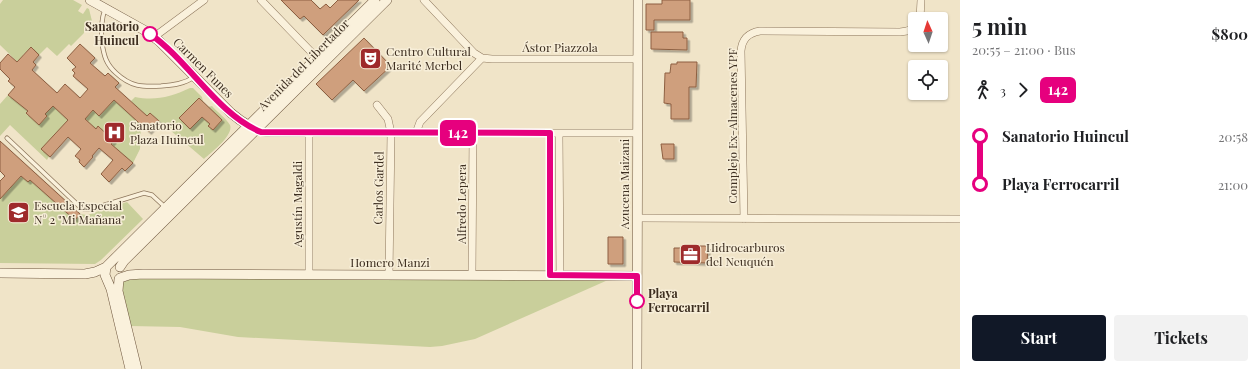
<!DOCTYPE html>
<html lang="en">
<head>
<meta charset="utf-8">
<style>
  :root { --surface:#fff; --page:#f2f2f2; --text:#202124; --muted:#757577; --accent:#111827 }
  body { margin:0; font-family:"Playfair Display",serif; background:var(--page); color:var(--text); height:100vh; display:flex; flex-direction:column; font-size:15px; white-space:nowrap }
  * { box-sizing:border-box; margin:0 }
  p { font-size:13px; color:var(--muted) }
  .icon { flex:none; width:22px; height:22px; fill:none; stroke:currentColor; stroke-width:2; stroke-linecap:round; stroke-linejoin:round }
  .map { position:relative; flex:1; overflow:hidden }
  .sheet { display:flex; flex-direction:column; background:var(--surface); width:300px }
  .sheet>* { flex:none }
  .badge { padding:0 8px; border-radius:6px; font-size:14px; line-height:26px }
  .needle { width:26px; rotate:357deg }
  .tools { position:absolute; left:908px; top:12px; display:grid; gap:8px }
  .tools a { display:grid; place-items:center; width:40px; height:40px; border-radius:4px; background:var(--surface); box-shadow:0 1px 3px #0004; font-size:20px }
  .map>.badge { position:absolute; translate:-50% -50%; box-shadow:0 0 0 2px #fff }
  .legs { display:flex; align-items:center; gap:6px; height:44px; padding:0 12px; font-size:13px }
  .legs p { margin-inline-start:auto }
  .summary { display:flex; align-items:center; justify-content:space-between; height:68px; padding:0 12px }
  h1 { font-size:22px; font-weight:700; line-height:30px }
  .primary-button { display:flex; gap:8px; margin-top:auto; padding:8px 12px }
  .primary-button a { flex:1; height:46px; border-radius:4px; background:var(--accent); color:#fff; font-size:16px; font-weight:700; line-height:46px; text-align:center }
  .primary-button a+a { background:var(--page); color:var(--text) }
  ul { padding:0 12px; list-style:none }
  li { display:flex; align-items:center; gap:14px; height:48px; font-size:15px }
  li i { display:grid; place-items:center; width:6px; height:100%; margin:0 5px; background:currentColor }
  li i::after { content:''; width:10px; height:10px; margin:-5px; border:3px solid; border-radius:50%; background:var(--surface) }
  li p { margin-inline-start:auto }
  li:first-child i { background:linear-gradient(#0000 50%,currentColor 0) }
  li:last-child i { background:linear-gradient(currentColor 50%,#0000 0) }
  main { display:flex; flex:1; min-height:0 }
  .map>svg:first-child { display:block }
  .green { fill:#c9cf9b }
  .building { fill:#cf9f7d; stroke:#8d5f41; filter:url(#shadow) }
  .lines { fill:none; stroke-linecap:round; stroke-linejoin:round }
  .lane-casing { stroke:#8d765c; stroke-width:5 }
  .street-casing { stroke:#8d765c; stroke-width:8 }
  .secondary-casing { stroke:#6f573f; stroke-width:10 }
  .lane { stroke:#faf1dc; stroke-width:3.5 }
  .street { stroke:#faf1dc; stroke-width:7 }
  .secondary { stroke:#faf1dc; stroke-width:9 }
  .line-1-casing { stroke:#fff; stroke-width:9 }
  .line-1 { stroke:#e6007e; stroke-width:6 }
  .stop-1-dot { fill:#fff; stroke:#e6007e; stroke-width:2 }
  .labels { text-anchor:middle; stroke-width:3; stroke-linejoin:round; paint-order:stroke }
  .stop-label { font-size:12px; font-weight:bold; fill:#3d2e20; stroke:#f7eed8; text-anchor:end }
  .street-label { font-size:12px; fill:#3d2e20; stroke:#f7eed8 }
  .poi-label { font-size:12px; fill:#3d2e20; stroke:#f7eed8; text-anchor:start }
</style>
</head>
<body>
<main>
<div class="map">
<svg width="960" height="369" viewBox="0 0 960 369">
  <defs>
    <filter id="shadow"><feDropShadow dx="2.5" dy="2.5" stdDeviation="0" flood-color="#0004"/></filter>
  </defs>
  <rect width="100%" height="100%" fill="#f0e4c8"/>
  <path class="green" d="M3 0H73L82 5 78 11 83 14 87 8 89 9 92 21 84 28V33L71 46 69 44 57 56 47 47 39 55 31 47 23 55 25 69 0 45V4Z
    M31 86 21 105 28 111 26 113 38 124 47 116 45 114 53 106 68 120 47 160 10 125 0 136V104L8 95 17 102Z
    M190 88H193L202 97 203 102 208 107 212 106C217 112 226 118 230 125 234 135 212 152 204 159L150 113 147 116 131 101 135 97C155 101 171 97 190 88Z
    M108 94 141 124 140 149 133 163 111 144 114 141 99 127 96 129 85 119 93 110 100 116 108 106Z
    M36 173 38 176 32 182 58 205 63 199 66 201 61 207 75 220 80 214 87 215 127 202 143 219 101 260 95 264 0 263V199L21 176 28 181Z
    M129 278 608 280 475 339 442 346 430 347 238 337 180 327 130 326 121 289 123 281Z"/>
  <path class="building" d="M281 0H311L320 9 326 4 330 8 338 0H359L323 35 304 16 300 19Z
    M662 0H690V20H654V30H646V4H662Z
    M651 32H683V38H687V50L651 49Z
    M364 38 391 66 364 91 353 80 332 100 316 84Z
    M80 44 95 58 90 63 105 76 108 73 119 83 115 87 147 116 150 113 159 121 149 132 114 100 99 116 93 110 85 119 96 129 98 126 114 141 111 144 133 163 125 171 122 168 109 182 101 174 113 160 99 148 92 156 93 157 84 167 79 162 80 160 75 156 81 149 68 137 50 157 41 149 68 120 53 106 45 114 47 116 39 125 26 113 28 111 8 95 15 87 8 81 10 79 0 69V63L8 54 17 62 31 47 39 55 33 62 36 65 32 70 57 93 65 84 80 98 88 89 73 76 75 73 72 70 76 67 67 58Z
    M677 62H697L696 87H689V119H671V104L664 103 665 73H670L671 64H677Z
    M199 98 222 120 213 130 208 126 210 124 202 117 190 129 179 118Z
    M0 141 80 214 75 220 30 180 28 182 21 176 0 199V181L5 176 0 171Z
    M661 144H674V159H663Z
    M608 237H623V264H608Z
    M700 246H708L707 263 674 262V248H700Z"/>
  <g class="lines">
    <defs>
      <path id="lane" d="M105 9C101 20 101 32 102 43 104 56 106 64 116 73 131 87 142 87 161 86 173 85 184 84 194 77
        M7 138 79 206 84 209H92L144 193 152 195 166 208"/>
      <path id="street" d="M261 0 317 58
        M424 0 474 53 482 58 492 59H638
        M920 19 921 0
        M154 37 204 0
        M377 105 388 119 391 133 389 275
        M256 129 261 132 271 133H638
        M416 133 420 122 482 58
        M550 133V275
        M559 133 560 275
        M637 218 960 219
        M744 219 741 51C742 39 748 33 760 31L900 32 907 31 915 27
        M309 274V133
        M472 275 473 133"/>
      <path id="secondary" d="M90 0 144 30 159 41 231 113 240 120 253 128
        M120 267 124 261 387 0
        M0 273 85 274 95 272 106 267
        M120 278 129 275 143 274 637 276
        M119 279 118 291 137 369
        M130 369 111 289 105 275 106 267 375 0
        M637 369 638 0"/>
    </defs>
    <use href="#lane" class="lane-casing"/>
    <use href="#street" class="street-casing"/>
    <use href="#secondary" class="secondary-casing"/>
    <use href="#lane" class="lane"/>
    <use href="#street" class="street"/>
    <use href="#secondary" class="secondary"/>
  </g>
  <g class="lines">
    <defs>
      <path id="line-1" d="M150 34C189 61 217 114 261 132L550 133V275L637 276V301"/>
    </defs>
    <use href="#line-1" class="line-1-casing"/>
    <use href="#line-1" class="line-1"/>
  </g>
  <defs>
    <symbol id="theatre-square" viewBox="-11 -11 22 22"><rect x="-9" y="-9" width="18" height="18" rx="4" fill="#9e2a2b" stroke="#f7eed8"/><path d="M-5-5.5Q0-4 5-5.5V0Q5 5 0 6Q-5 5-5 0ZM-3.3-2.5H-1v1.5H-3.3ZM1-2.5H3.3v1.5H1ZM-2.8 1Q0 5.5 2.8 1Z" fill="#fff"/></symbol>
    <symbol id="hospital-square" viewBox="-11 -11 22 22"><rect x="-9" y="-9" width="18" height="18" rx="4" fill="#9e2a2b" stroke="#f7eed8"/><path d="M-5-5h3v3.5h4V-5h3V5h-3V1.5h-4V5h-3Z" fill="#fff"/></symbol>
    <symbol id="school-square" viewBox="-11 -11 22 22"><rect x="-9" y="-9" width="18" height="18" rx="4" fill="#9e2a2b" stroke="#f7eed8"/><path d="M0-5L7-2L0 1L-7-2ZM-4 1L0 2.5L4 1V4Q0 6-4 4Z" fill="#fff"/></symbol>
    <symbol id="office-square" viewBox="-11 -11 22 22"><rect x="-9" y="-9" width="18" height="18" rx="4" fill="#9e2a2b" stroke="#f7eed8"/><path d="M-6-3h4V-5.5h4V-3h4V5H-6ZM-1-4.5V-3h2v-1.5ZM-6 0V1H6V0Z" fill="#fff"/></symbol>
  </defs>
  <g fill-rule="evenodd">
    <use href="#theatre-square" x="358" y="46" width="25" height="25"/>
    <use href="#hospital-square" x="102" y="120" width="25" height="25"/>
    <use href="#school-square" x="6" y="200" width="25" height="25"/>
    <use href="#office-square" x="678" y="242" width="25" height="25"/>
  </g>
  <g class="stop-1-dot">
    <circle cx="150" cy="34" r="7"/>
    <circle cx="637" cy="301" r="7"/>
  </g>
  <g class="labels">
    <g class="stop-label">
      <text x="139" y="31">Sanatorio<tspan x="139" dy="14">Huincul</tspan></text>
      <text x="648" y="298" text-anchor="start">Playa<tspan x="648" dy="14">Ferrocarril</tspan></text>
    </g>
    <g class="street-label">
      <text x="560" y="52">Ástor Piazzola</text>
      <text transform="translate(304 65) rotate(-45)" y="4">Avenida del Libertador</text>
      <text transform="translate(203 68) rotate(45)" y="4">Carmen Funes</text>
      <text transform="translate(733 126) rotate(-90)" y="4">Complejo Ex-Almacenes YPF</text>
      <text transform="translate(625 184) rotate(-90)" y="4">Azucena Maizani</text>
      <text transform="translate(379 188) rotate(-89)" y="4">Carlos Gardel</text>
      <text transform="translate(298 204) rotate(-90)" y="4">Agustín Magaldi</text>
      <text transform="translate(462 204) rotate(-90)" y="4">Alfredo Lepera</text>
      <text x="390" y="267">Homero Manzi</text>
    </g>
    <g class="poi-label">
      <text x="386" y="56">Centro Cultural<tspan x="386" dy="14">Marité Merbel</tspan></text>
      <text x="130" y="130">Sanatorio<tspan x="130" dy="14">Plaza Huincul</tspan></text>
      <text x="34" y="210">Escuela Especial<tspan x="34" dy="14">N° 2 "Mi Mañana"</tspan></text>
      <text x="706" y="252">Hidrocarburos<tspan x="706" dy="14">del Neuquén</tspan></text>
    </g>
  </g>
</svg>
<div class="tools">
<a><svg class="needle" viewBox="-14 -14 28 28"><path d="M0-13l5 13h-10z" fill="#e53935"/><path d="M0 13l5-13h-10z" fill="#757577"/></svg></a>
<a><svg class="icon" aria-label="locate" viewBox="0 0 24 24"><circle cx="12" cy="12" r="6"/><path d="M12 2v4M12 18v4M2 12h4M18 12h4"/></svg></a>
</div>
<b class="badge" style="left:458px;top:133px;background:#e6007e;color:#fff">142</b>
</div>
<section class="sheet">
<div class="summary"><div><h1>5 min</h1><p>20:55 – 21:00 · Bus</p></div><b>$800</b></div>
<div class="legs"><svg class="icon" aria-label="walk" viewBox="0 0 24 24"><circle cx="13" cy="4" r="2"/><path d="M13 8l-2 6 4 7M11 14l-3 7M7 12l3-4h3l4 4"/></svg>3<svg class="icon" aria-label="forward" viewBox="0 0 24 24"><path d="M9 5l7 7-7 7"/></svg><b class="badge" style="background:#e6007e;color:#fff">142</b></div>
<ul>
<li><i style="color:#e6007e"></i><b>Sanatorio Huincul</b><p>20:58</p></li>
<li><i style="color:#e6007e"></i><b>Playa Ferrocarril</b><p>21:00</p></li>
</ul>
<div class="primary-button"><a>Start</a><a>Tickets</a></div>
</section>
</main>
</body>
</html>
